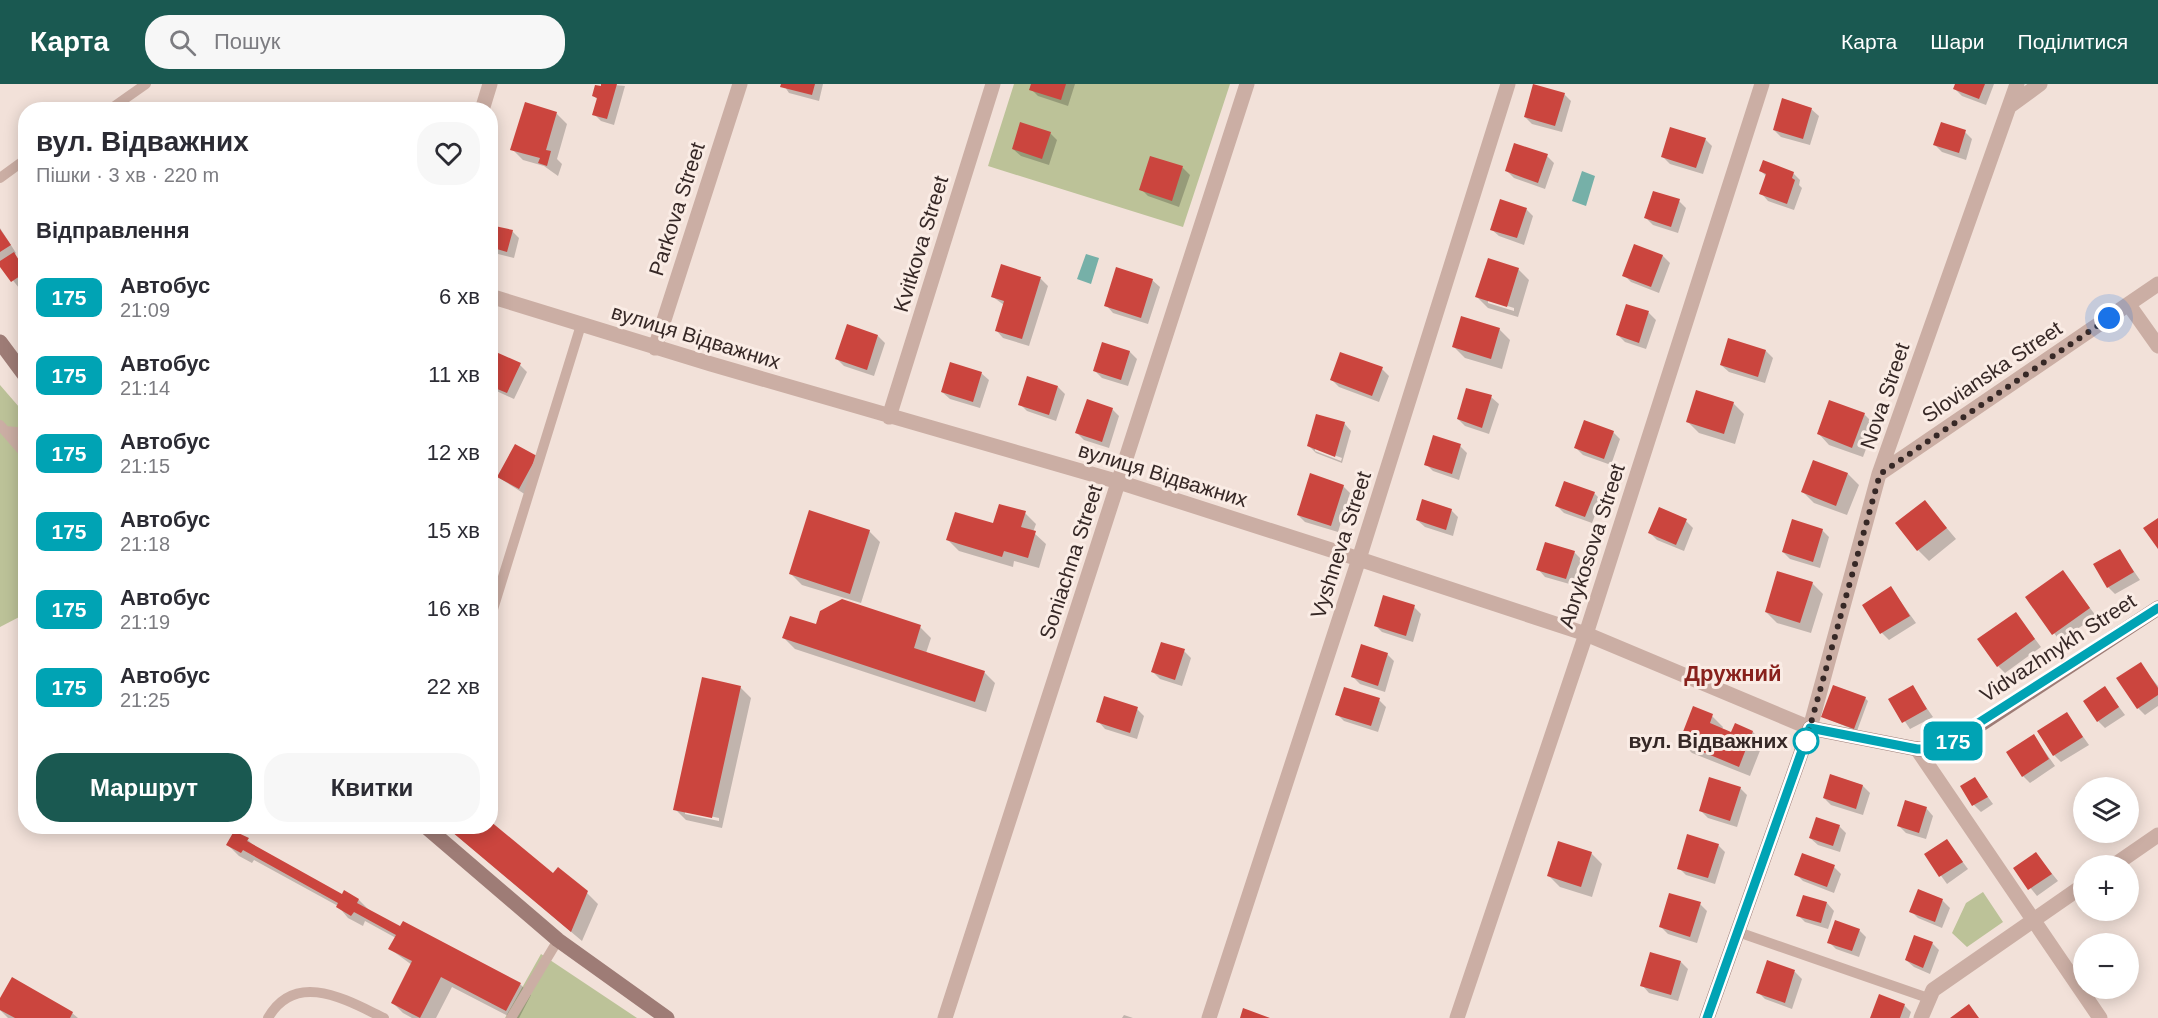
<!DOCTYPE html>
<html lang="uk">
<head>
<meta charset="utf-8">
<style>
  :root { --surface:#fff; --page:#f7f7f7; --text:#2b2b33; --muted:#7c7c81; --accent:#1a5951 }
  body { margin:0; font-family:Helvetica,sans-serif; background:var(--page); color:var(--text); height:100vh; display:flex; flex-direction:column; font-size:22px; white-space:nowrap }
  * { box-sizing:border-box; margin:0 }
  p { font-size:20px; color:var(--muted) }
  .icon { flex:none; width:33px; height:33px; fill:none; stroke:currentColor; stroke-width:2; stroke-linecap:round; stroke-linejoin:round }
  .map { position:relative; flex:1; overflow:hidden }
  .drawer { position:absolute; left:18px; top:18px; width:480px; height:732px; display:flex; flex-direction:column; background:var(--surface); border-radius:24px; box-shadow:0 3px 15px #0003 }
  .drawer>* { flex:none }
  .badge { padding:0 12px; border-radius:9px; font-size:21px; line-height:39px }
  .tools { position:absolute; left:2073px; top:693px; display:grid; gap:12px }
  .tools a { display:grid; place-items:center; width:66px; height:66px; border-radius:50%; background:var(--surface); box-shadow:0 3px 15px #0003; font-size:30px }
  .you { position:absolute; width:30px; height:30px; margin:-15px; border:4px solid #fff; border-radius:50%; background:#1a73e8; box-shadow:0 0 0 9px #1a73e833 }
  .map>.badge { position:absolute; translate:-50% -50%; box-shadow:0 0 0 3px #fff }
  h2 { padding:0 18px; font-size:22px; line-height:54px }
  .round { display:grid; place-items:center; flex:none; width:63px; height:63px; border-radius:24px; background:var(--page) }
  .summary { display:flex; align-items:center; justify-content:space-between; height:102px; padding:0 18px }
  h1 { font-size:28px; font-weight:700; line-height:45px }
  .button { display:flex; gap:12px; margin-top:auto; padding:12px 18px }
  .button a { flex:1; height:69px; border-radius:24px; background:var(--accent); color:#fff; font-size:24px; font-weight:700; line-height:69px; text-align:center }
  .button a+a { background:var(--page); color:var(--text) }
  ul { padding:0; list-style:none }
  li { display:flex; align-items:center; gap:18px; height:78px; padding:0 18px }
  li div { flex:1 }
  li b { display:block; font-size:22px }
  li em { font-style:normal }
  li .badge { min-width:66px; font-weight:700; text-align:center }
  header { display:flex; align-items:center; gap:36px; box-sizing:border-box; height:84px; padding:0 30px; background:var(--accent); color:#fff }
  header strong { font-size:28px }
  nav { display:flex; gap:33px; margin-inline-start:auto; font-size:21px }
  .search { width:420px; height:54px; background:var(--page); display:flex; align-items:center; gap:15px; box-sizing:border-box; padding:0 21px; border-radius:24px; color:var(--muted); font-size:22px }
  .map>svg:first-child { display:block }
  .green { fill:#bcc298 }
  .water { fill:#76b0a8 }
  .shadow { fill:#0003; fill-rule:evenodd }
  .building { fill:#cb453e }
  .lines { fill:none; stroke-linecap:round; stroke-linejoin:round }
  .lane { stroke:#cbaea4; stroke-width:10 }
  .street { stroke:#cbaea4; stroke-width:15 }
  .secondary { stroke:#9e7c76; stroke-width:15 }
  .line-casing { stroke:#fff; stroke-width:14 }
  .line { stroke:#00a3b4; stroke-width:9 }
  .walk { stroke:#362826; stroke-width:6; stroke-dasharray:0 10.8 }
  .stop-dot { fill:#fff; stroke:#00a3b4; stroke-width:3 }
  .labels { text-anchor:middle; stroke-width:6; stroke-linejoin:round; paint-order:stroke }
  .street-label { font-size:21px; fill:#362826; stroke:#faece5 }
  .stop-label { font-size:21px; font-weight:bold; fill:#362826; stroke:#faece5; text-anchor:end }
  .neighbourhood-label { font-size:22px; font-weight:bold; fill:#88211c; stroke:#faece5 }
</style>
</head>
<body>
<header>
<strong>Карта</strong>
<div class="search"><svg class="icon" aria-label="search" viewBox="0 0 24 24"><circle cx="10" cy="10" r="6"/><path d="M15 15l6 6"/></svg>Пошук</div>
<nav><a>Карта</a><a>Шари</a><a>Поділитися</a></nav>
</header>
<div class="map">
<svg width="2158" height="934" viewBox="0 0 2158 934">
  <rect width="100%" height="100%" fill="#f2e1d9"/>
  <path class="green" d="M1014 0H1230L1183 143 988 82Z
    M0 301 26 331 25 530 0 543Z
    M1983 808 2003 838 1967 863 1952 849 1966 819Z
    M541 870 637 934H505Z"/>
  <path class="water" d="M1582 87 1595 92 1586 122 1572 117Z
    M1086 170 1099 174 1091 200 1077 195Z"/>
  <path class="shadow" d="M603 0 625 2 614 41 601 37 594 30 598 16 594 12Z
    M783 0H823L819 17 789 9Z
    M1033 0H1075L1068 22 1038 12 1031 5Z
    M1957 0H1994L1986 21 1962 12 1955 5Z
    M1564 10 1571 17 1562 48 1532 40 1525 33Z
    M1811 25 1819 32 1810 61 1781 53 1774 46Z
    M556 29 567 40 557 75 562 80 558 92 544 82 523 76 512 65Z
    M1965 48 1972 55 1966 76 1942 68 1935 61Z
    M1050 49 1057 56 1049 81 1021 72 1013 65Z
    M1705 55 1712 62 1703 90 1670 80 1663 73Z
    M1547 72 1554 79 1545 105 1514 94 1507 87Z
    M1151 73 1183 84 1190 91 1179 123 1148 112 1141 105Z
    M1761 87 1793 89 1800 96 1799 101 1802 104 1794 126 1768 117 1761 109 1767 93Z
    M1679 117 1686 124 1678 149 1653 141 1646 134Z
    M1526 125 1533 132 1524 161 1499 152 1491 145Z
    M490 142 512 147 519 154 514 174 490 168Z
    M0 144 16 169 14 171 26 185V200L19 204 0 180Z
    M1635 162 1663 172 1670 179 1659 209 1631 198 1624 191Z
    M1002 182 1041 195 1048 202 1029 262 1003 254 996 246 1004 221 993 213Z
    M1518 185 1529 196 1518 233 1488 224 1477 213ZM1488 216 1514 224V227L1488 219Z
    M1152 196 1160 203 1148 240 1113 229 1106 221Z
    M1627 222 1649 229 1656 236 1646 265 1625 258 1618 251Z
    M1499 245 1510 256 1502 285 1465 274 1454 263Z
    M878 252 885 259 874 292 844 282 837 275Z
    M1103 260 1130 268 1137 275 1128 302 1102 294 1095 287Z
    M1766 267 1773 274 1765 299 1729 288 1721 281Z
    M520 281 527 288 514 315 490 304V284Z
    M1382 285 1389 292 1379 318 1339 303 1332 296Z
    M981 289 989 296 980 324 950 315 942 308Z
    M1058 303 1065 310 1056 337 1027 327 1020 320Z
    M1467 305 1491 313 1499 320 1489 350 1465 342 1458 335Z
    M1733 319 1744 330 1735 360 1699 349 1688 338Z
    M1112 325 1119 332 1109 364 1084 356 1077 349Z
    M1864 330 1875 341 1863 373 1829 361 1819 350Z
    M1344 339 1351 347 1342 379 1316 369 1309 362ZM1315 364 1342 374 1341 377 1315 367Z
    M1613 348 1620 355 1611 381 1583 371 1576 364Z
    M1460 362 1467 369 1459 396 1433 387 1426 380Z
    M536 373 526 411 498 393Z
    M1848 390 1859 401 1847 431 1814 419 1803 408Z
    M1343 402 1350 409 1338 448 1305 438 1298 431Z
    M1594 409 1601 416 1592 439 1564 429 1557 422Z
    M1925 418 1956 455 1929 477 1918 466Z
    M1660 425 1686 437 1693 444 1684 467 1657 456 1650 449Z
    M1451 426 1458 433 1453 452 1425 443 1417 436Z
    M1025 429 1036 440 1033 448 1046 460 1039 484 1014 477 1013 483 959 467 948 456Z
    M1822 446 1829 453 1820 484 1790 475 1783 468Z
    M869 447 880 458 861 519 802 501 791 490Z
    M2120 467 2140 496 2115 510 2108 503Z
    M1574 468 1581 475 1573 501 1545 493 1538 485Z
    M2063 488 2096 532 2060 557 2027 513Z
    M1812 499 1823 510 1811 549 1777 539 1766 528Z
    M1891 504 1916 539 1889 556 1882 549Z
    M1414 523 1421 530 1413 558 1382 548 1375 541Z
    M2016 530 2041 563 2005 589 1998 582Z
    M817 542 920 543 931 554 926 569 984 588 995 599 986 628 795 565 784 554Z
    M1184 567 1191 574 1182 602 1160 595 1153 588Z
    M1387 570 1394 577 1385 608 1360 600 1353 593Z
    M2140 580 2158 602V622L2145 631 2138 624Z
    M740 603 751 614 722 744 686 736 675 725ZM685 727 719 734V737L685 730Z
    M1912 603 1933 633 1910 645 1890 615Z
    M2105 604 2125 631 2105 644 2098 637Z
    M1865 614 1868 617 1857 647 1823 633Z
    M1379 616 1386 623 1378 648 1344 637 1337 630Z
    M1137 625 1144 632 1137 655 1105 645 1098 637Z
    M2067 630 2089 661 2061 678 2054 671Z
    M1712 632 1723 643 1722 645 1732 650 1753 648 1763 659 1750 692 1692 669 1681 658Z
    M2034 652 2055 682 2030 699 2023 692Z
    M1975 695 1993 720 1981 728 1974 721Z
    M1863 702 1870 709 1863 731 1831 721 1824 714Z
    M1740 704 1747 711 1737 743 1708 734 1701 727Z
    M1926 724 1933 732 1926 755 1906 749 1899 742Z
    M445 742H490L553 791 587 809 598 820 582 857Z
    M1839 742 1846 749 1840 768 1818 761 1810 754Z
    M248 756 257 765 343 812 359 816 370 827 401 844 520 900 531 911 519 934H512L452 903 436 934H412L403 929 392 918 412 881 390 865 396 854 365 837 363 842 348 834 338 822 254 776 252 779 239 772 228 761Z
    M1947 757 1968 785 1947 800 1926 771Z
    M1718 761 1725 768 1715 800 1686 791 1679 784Z
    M1591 769 1602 780 1592 813 1560 803 1549 792Z
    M2036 770 2058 797 2037 812 2015 785Z
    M1834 783 1841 790 1834 809 1803 797 1796 790Z
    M1919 807 1943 817 1950 824 1942 844 1918 834 1911 827Z
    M1827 819 1834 827 1828 845 1805 838 1798 831Z
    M1700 820 1707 827 1697 859 1668 850 1661 843Z
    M1859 846 1866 853 1859 873 1836 865 1829 858Z
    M1932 859 1939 866 1930 890 1914 883 1906 876Z
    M1681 878 1688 885 1678 917 1649 909 1642 901Z
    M1768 878 1795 888 1802 895 1792 925 1765 915 1758 908Z
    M0 917 72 929 78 934H8L0 926Z
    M1904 921 1911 928 1909 934H1871Z
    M1124 931 1133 934H1122Z"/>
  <path class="building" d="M601 0H617L607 35 592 31 597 14 592 12 595 1 601 2Z
    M781 0H815L812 11 780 3Z
    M1031 0H1066L1061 16 1029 6Z
    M1533 0 1565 9 1555 42 1524 33Z
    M1955 0H1985L1979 15 1953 5Z
    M1782 14 1812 24 1803 55 1773 46Z
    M525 18 557 28 546 66 551 67 547 82 538 79 540 74 510 66Z
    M1020 38 1051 48 1042 75 1012 65Z
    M1941 38 1966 46 1959 69 1933 61Z
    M1670 43 1706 54 1696 84 1661 73Z
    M1514 59 1548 70 1538 99 1505 87Z
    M1150 72 1183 82 1172 117 1139 106Z
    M1763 76 1794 88 1792 94 1795 96 1787 120 1759 110 1766 90 1759 87Z
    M1653 107 1680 115 1671 143 1644 134Z
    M1500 115 1527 124 1517 154 1490 146Z
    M490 141 513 146 507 168 490 163Z
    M0 145 11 161 0 168Z
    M1634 160 1663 171 1651 203 1622 192Z
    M14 168 26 188 11 198 0 183V177Z
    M1488 174 1519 184 1507 223 1475 213Z
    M1001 180 1041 193 1022 255 995 247 1004 217 991 213Z
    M1116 183 1153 195 1141 234 1104 222Z
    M1626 220 1649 227 1639 259 1616 251Z
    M1461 232 1500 244 1491 275 1452 263Z
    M847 240 878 251 867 286 835 275Z
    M1728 254 1766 266 1758 293 1720 281Z
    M1102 258 1130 267 1121 296 1093 287Z
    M496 268 521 279 507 309 490 302V280Z
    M1340 268 1383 283 1372 312 1330 296Z
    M950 278 982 288 973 318 941 308Z
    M1027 292 1058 302 1049 331 1018 321Z
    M1466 304 1492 311 1482 344 1457 335Z
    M1696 306 1734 318 1724 350 1686 338Z
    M1087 315 1113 324 1102 358 1075 349Z
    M1829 316 1865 329 1852 364 1817 350Z
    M1316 330 1345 338 1335 373 1307 362Z
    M1584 336 1614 347 1604 375 1574 364Z
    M1433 351 1461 360 1452 390 1424 381Z
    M515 360 537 372 519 405 497 393Z
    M1813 376 1848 389 1836 422 1801 408Z
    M1310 389 1344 401 1331 442 1297 431Z
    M1564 397 1595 408 1585 433 1555 422Z
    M1422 415 1452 425 1446 446 1416 436Z
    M1925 416 1947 444 1917 467 1895 439Z
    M999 420 1026 427 1021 443 1036 447 1028 474 1004 467 1002 473 946 456 955 428 993 439Z
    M1659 423 1687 435 1676 461 1648 449Z
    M809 426 870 446 850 510 789 490Z
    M2158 434V465L2143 444Z
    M1792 435 1823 445 1813 478 1782 468Z
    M1545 458 1575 467 1566 495 1536 486Z
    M2120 465 2134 488 2107 504 2093 480Z
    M2063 486 2090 524 2052 551 2025 513Z
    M1777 487 1813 498 1800 539 1765 528Z
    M1891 502 1910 532 1880 550 1862 521Z
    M1383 511 1415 521 1406 552 1374 542Z
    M842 515 921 541 914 564 985 587 975 618 782 554 790 532 816 540 820 527Z
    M2016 528 2035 555 1997 583 1977 555Z
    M1161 558 1185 565 1175 596 1151 588Z
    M1361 560 1388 569 1378 602 1351 593Z
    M2141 578 2158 604V611L2137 625 2116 594Z
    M702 593 741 602 712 734 673 726Z
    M1833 601 1866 613 1854 645 1821 633Z
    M1913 601 1927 625 1902 639 1888 615Z
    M2105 602 2119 623 2097 638 2083 617Z
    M1344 603 1380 614 1371 642 1335 631Z
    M1104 612 1138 623 1130 649 1096 638Z
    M1693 622 1713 630 1710 639 1731 648 1735 639 1753 647 1739 683 1679 658Z
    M2067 628 2083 653 2053 672 2037 647Z
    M2034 650 2049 675 2022 693 2006 668Z
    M1830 690 1863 701 1856 725 1823 714Z
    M1709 693 1741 703 1730 737 1699 727Z
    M1975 693 1988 713 1972 722 1960 702Z
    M1905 716 1927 723 1919 749 1897 742Z
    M1816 733 1840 741 1833 762 1809 754Z
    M490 737 553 789 558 783 588 807 571 848 445 742H490Z
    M234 747 249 754 247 757 342 810 344 806 359 815 357 819 400 842 403 837 521 899 506 927 441 893 420 934 391 919 412 877 388 865 396 851 354 828 351 832 336 823 338 819 243 766 241 769 226 761Z
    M1687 750 1719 760 1708 794 1677 785Z
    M1947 755 1963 778 1939 793 1924 770Z
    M1558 757 1592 768 1581 803 1547 792Z
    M2036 768 2052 790 2028 806 2013 784Z
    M1802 769 1835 781 1827 803 1794 791Z
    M1918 805 1943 815 1935 838 1909 828Z
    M1669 809 1701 818 1690 853 1659 843Z
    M1803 811 1827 818 1821 839 1796 832Z
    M1835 836 1860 845 1852 867 1827 859Z
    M1914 851 1933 858 1923 884 1905 876Z
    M1650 868 1681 877 1671 911 1640 902Z
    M1767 876 1795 886 1785 919 1756 909Z
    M12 893 73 928 70 934H15L0 926V914Z
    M1879 910 1905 920 1900 934H1870Z
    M1969 920 1979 934H1950Z
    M1243 924 1270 934H1240Z"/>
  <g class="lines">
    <path class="lane" d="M109 26 146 0
      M0 94 26 75
      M0 341 26 371
      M5 347 26 349
      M490 535 581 241
      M1738 848 1928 914
      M268 934C296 885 348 917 384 934
      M511 934 558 856"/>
    <path class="street" d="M2010 22 2040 0
      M482 26 490 0
      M490 212 711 280 1119 398 1359 475 1586 550 1810 644 1879 390 2017 0
      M2129 221 2158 262
      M655 264 740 0
      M889 333 993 0
      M1879 390 2158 200
      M1917 665 2100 934
      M2113 782 2158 751
      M945 934 1247 0
      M1209 934 1359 475 1508 0
      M1457 934 1586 550 1762 0
      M1921 934 1933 906 2084 801"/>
    <path class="secondary" d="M0 258 26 293
      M425 742 558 856 667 934
      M1707 934 1810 644 1917 665C1936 666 1950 658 1966 650L2158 524"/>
  </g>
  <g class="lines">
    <defs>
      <path id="line" d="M1707 934 1810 644 1917 665H1929L1944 661 2158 524"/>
    </defs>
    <use href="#line" class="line-casing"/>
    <use href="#line" class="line"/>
    <path class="walk" d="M1806 657 1880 390 2109 234"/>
  </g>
  <circle class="stop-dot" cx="1806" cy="657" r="12"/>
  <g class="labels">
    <g class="street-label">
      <text transform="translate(677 125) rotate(-72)" y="7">Parkova Street</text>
      <text transform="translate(921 160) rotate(-73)" y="7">Kvitkova Street</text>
      <text transform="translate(696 253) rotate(17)" y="7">вулиця Відважних</text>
      <text transform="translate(1992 288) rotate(-34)" y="7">Slovianska Street</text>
      <text transform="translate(1885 312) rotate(-71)" y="7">Nova Street</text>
      <text transform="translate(1163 391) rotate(17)" y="7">вулиця Відважних</text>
      <text transform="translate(1341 461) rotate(-72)" y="7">Vyshneva Street</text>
      <text transform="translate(1592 462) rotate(-72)" y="7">Abrykosova Street</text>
      <text transform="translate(1071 478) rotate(-72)" y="7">Soniachna Street</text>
      <text transform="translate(2058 564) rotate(-33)" y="7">Vidvazhnykh Street</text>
    </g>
    <g class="stop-label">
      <text x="1788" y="664">вул. Відважних</text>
    </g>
    <g class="neighbourhood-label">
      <text x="1733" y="597">Дружний</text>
    </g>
  </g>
</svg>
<div class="tools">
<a><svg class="icon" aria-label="layers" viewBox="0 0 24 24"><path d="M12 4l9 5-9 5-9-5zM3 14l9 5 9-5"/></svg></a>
<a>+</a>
<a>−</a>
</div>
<div class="you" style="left:2109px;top:234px"></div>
<b class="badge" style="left:1953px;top:657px;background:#00a3b4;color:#fff">175</b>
<section class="drawer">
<div class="summary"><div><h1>вул. Відважних</h1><p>Пішки · 3 хв · 220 m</p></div><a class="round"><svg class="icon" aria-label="heart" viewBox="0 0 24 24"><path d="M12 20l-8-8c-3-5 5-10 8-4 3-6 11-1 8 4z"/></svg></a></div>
<h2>Відправлення</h2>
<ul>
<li><span class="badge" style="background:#00a3b4;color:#fff">175</span><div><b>Автобус</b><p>21:09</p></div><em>6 хв</em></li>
<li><span class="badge" style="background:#00a3b4;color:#fff">175</span><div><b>Автобус</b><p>21:14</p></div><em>11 хв</em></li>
<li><span class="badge" style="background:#00a3b4;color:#fff">175</span><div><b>Автобус</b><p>21:15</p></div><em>12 хв</em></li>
<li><span class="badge" style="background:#00a3b4;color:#fff">175</span><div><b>Автобус</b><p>21:18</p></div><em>15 хв</em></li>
<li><span class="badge" style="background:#00a3b4;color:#fff">175</span><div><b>Автобус</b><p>21:19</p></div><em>16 хв</em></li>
<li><span class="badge" style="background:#00a3b4;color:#fff">175</span><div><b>Автобус</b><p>21:25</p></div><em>22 хв</em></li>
</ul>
<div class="button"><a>Маршрут</a><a>Квитки</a></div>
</section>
</div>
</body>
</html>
